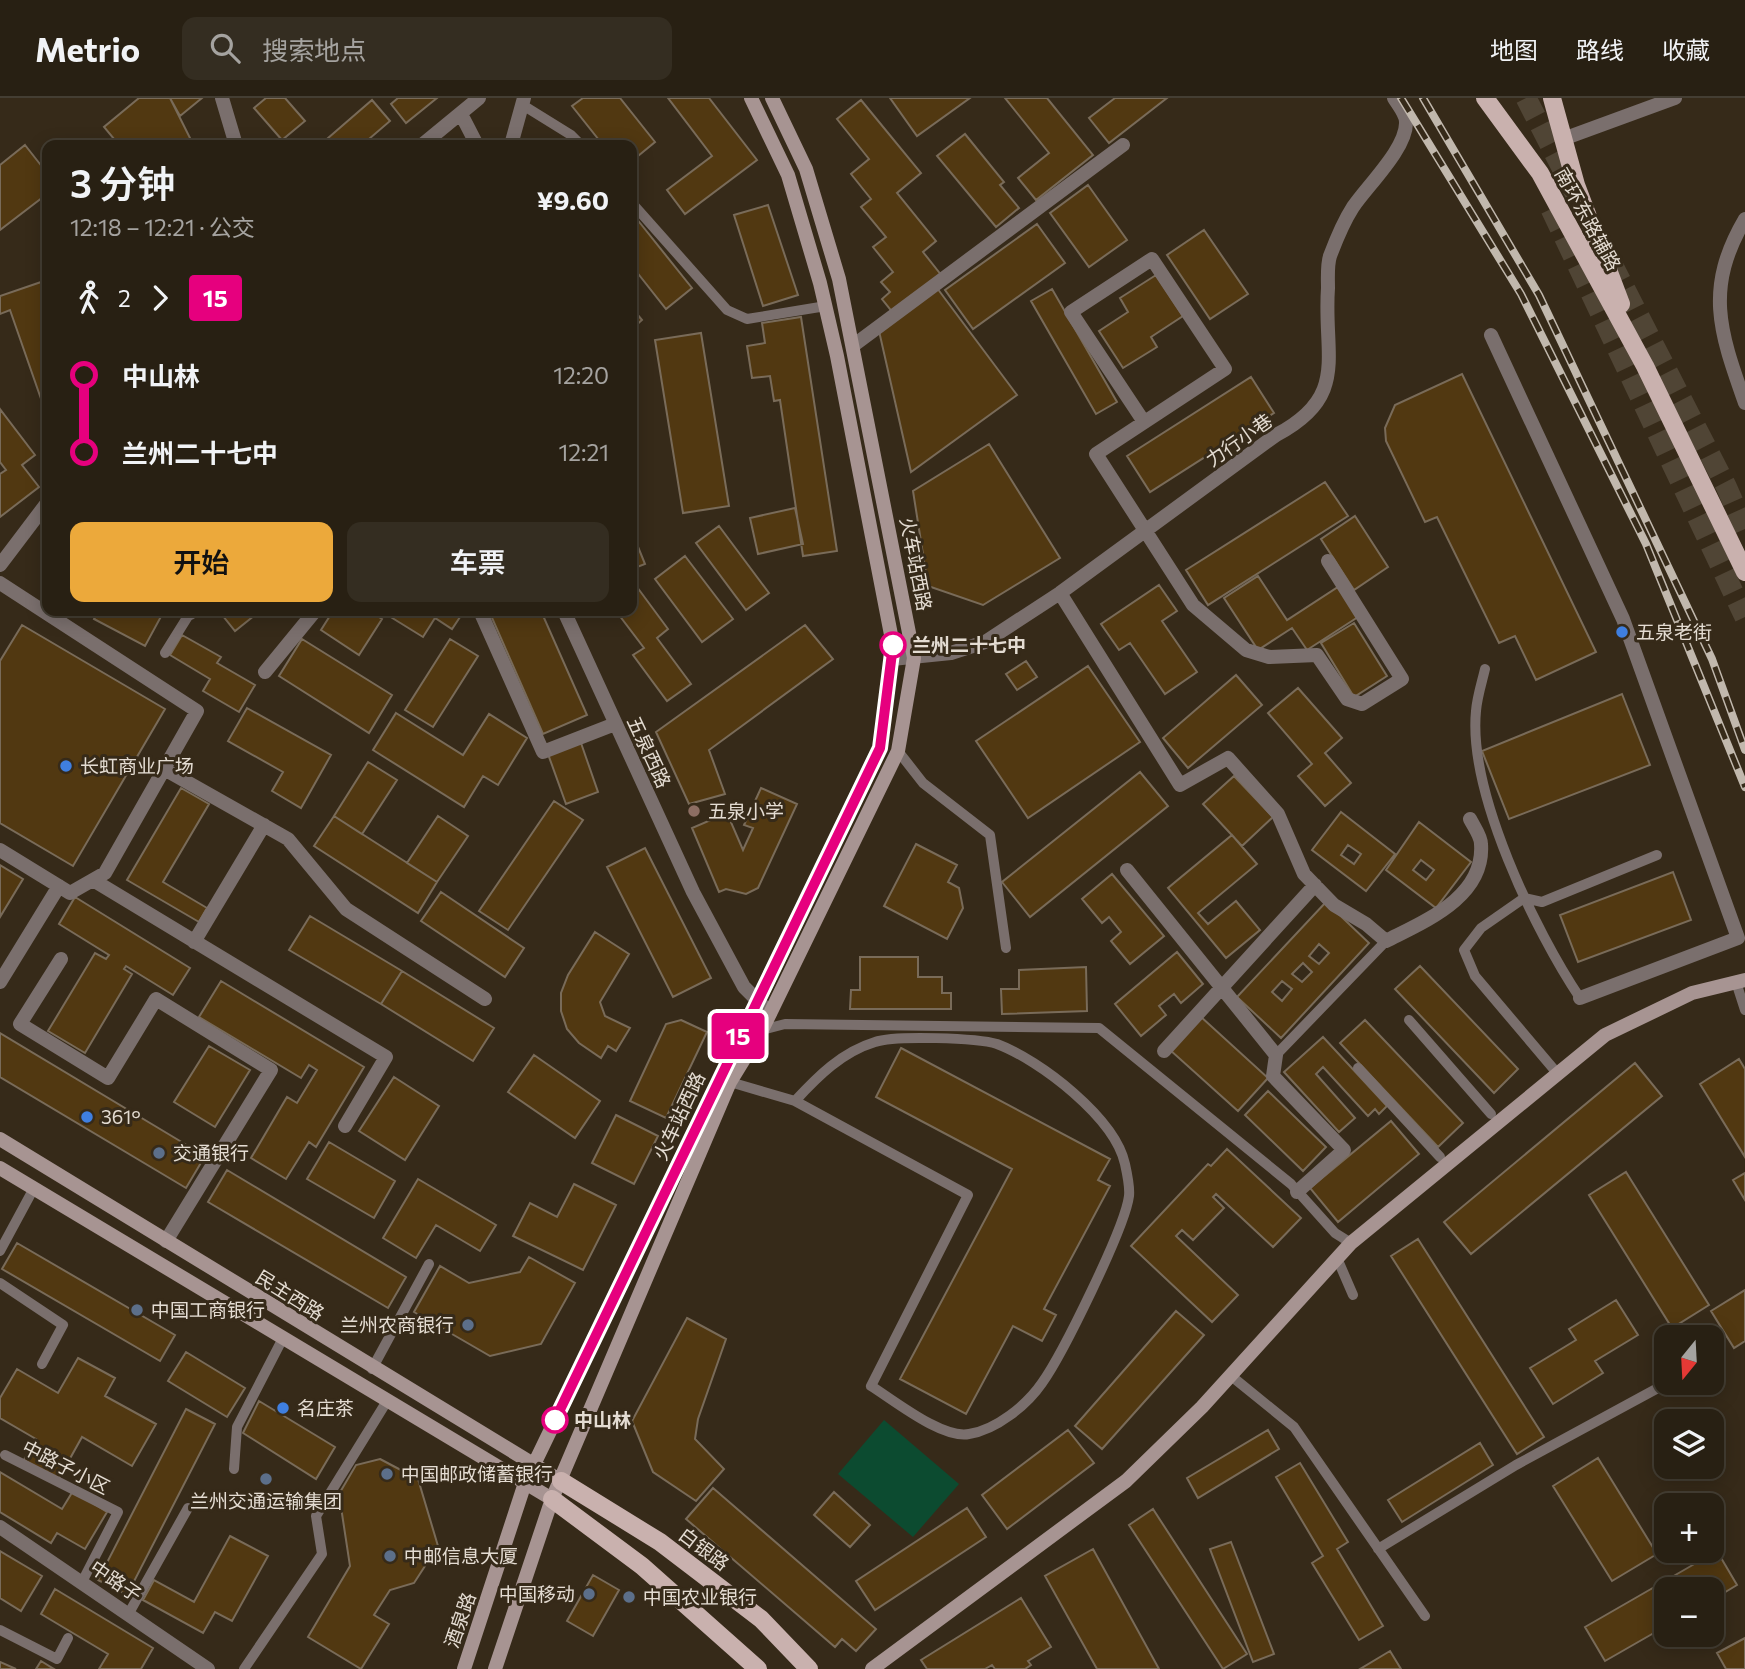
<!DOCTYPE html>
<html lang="zh">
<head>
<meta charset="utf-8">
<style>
  :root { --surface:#282013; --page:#342d21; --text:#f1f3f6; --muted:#a5a3a0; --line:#443e33; --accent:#eca93b }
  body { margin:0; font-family:Commissioner,"Noto Sans SC",sans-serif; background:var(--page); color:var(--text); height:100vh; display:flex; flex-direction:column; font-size:26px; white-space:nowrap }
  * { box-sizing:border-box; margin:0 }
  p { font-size:23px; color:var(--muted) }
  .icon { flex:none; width:38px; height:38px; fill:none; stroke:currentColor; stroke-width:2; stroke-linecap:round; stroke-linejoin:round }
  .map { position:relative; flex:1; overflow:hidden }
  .side { position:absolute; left:42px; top:42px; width:595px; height:476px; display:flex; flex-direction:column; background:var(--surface); border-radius:14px; box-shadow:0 4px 18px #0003,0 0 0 2px var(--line) }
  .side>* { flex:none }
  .badge { padding:0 14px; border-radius:5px; font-size:24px; line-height:46px }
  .needle { width:46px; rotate:198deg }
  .controls { position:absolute; left:1654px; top:1227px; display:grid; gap:14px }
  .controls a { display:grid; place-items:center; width:70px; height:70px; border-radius:14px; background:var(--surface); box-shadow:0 4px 18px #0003,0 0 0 2px var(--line); font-size:35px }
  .map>.badge { position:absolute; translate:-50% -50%; box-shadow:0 0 0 4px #fff }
  .legs { display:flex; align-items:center; gap:10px; height:77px; padding:0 28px; font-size:23px }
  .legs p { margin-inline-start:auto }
  .overview { display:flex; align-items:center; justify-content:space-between; height:119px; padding:0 28px }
  h1 { font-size:38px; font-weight:600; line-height:52px }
  .primary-button { display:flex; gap:14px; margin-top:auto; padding:14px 28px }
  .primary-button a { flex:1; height:80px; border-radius:14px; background:var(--accent); color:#111; font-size:28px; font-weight:600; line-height:80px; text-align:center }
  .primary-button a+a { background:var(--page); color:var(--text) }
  ul { padding:0 28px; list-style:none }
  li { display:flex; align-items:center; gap:24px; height:77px; font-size:26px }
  li i { display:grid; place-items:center; width:10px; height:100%; margin:0 9px; background:currentColor }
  li i::after { content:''; width:18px; height:18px; margin:-9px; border:5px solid; border-radius:50%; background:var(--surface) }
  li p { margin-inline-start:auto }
  li:first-child i { background:linear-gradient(#0000 50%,currentColor 0) }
  li:last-child i { background:linear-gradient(currentColor 50%,#0000 0) }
  header { display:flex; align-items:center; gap:42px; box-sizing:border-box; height:98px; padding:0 35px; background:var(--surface); border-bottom:2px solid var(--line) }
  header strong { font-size:33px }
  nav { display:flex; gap:38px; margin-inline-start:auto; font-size:24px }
  .search { width:490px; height:63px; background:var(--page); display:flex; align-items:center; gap:18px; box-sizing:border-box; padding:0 24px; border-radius:14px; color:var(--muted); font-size:26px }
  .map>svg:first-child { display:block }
  .green { fill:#0c4b30 }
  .building { fill:#513811; stroke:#796b59; stroke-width:2; fill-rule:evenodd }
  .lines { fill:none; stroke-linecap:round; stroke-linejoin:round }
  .highway-tunnel { stroke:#504535; stroke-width:21; stroke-dasharray:21 10; stroke-linecap:butt }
  .lane { stroke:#7a6f6d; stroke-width:10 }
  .street { stroke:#7a6f6d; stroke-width:14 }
  .secondary { stroke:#a79492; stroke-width:14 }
  .primary { stroke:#c9b1ae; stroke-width:18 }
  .rail-casing { stroke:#c1b8ad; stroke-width:8 }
  .rail { stroke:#362a19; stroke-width:5; stroke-dasharray:16; stroke-linecap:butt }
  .line-1-casing { stroke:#fff; stroke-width:16 }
  .line-1 { stroke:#e6007e; stroke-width:10 }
  .shop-dot { fill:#3f7fe0; stroke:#362a19; stroke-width:2.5 }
  .stop-1-dot { fill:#fff; stroke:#e6007e; stroke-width:3.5 }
  .education-dot { fill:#8d6e63; stroke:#362a19; stroke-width:2.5 }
  .service-dot { fill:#5c6f8a; stroke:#362a19; stroke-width:2.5 }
  .labels { text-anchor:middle; stroke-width:6; stroke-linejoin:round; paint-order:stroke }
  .street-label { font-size:19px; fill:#e4dcd2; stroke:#362a19 }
  .poi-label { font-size:19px; fill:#e4dcd2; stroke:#362a19; text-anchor:start }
  .stop-label { font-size:19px; font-weight:bold; fill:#e4dcd2; stroke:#362a19; text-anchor:start }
</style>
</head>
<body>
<header>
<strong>Metrio</strong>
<div class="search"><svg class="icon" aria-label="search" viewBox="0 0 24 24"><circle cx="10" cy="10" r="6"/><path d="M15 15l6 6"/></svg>搜索地点</div>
<nav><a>地图</a><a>路线</a><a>收藏</a></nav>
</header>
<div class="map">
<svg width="1745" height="1571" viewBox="0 0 1745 1571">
  <rect width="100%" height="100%" fill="#362a19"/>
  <path class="green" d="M884 1322 959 1386 913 1439 838 1376Z"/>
  <path class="building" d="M139 0H170L191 42 185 47H119L104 29Z
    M170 0H202L180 18Z
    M266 0H285L305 23 282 42 254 10Z
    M398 0H437L406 25 391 6Z
    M583 0H620L655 44 632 63V47H603L572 8Z
    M668 0H709L757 62 685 116 667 92 712 58Z
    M890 0H970L917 38Z
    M1005 0H1047L1093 57 1036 102 1018 80 1049 55Z
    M1115 0H1167L1109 45 1089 20Z
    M372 2 390 23 362 47H320Z
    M861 2 921 75 897 95 936 143 923 154 942 178 894 216 882 201 890 194 881 184 893 174 873 149 886 139 861 109 871 101 851 76 869 61 837 21Z
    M965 36 1004 84 1000 87 1019 110 996 129 937 58Z
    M25 47 47 75V96L0 132V67Z
    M1088 87 1127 142 1089 169 1050 115Z
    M768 107 798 197 763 208 734 117Z
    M632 115 692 190 666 211 632 168Z
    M1037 126 1065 165 973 231 945 192Z
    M1204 132 1248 196 1210 221 1167 157Z
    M1156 177 1183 218 1151 239 1157 249 1123 270 1099 233 1128 214 1120 200Z
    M47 182V318L10 212 0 216V198Z
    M937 190 1017 297 911 374 879 233Z
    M1052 191 1117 304 1096 316 1031 203Z
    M632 210 642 222 632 231Z
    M801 219 837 453 803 458 780 302 774 303 770 278 752 280 747 248 765 245 762 225Z
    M701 235 729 408 683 415 655 242Z
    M1462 276 1596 554 1536 582 1515 538 1499 545 1437 419 1425 424 1386 343 1385 330 1395 307Z
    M1251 279 1274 315 1150 394 1127 358Z
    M0 311 35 357 22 367 39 389 0 419V376L6 372 0 364Z
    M989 346 1060 460 983 507 928 488 913 393Z
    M1325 384 1348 418 1208 507 1186 472Z
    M795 410 803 446 758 456 750 420Z
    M1355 418 1388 469 1354 492 1321 441Z
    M719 428 769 495 746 512 696 445Z
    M632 434 645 466 632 471Z
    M685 458 733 521 702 544 655 481Z
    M1258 478 1287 522 1338 489 1358 519 1307 552 1292 530 1258 552 1224 500Z
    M1159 487 1177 513 1162 523 1197 574 1165 596 1130 545 1119 552 1101 526Z
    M637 489 668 531 657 540 691 586 667 603 633 557 644 550 616 513H632V493Z
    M98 513H164L145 548 94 521Z
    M219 513H260L235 533Z
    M333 513H369L382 521 359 557 321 532Z
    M381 513H464L452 531 435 520 423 539Z
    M489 513H541L587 617 543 636Z
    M1354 525 1387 578 1354 599 1321 545Z
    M22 527 165 611 73 768 0 725V563Z
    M805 527 833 561 709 652 725 696 689 706 656 634Z
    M182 537 221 559 217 565 255 587 239 614 203 593 210 581 170 557Z
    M302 541 392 597 369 635 279 578Z
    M450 541 478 558 433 629 405 612Z
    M1026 563 1037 579 1017 592 1006 576Z
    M1088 568 1140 644 1028 720 976 643Z
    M1236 577 1262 607 1188 670 1163 640Z
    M1298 590 1342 640 1325 655 1351 685 1325 708 1298 678 1312 666 1268 615Z
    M1622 596 1650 667 1509 721 1482 653Z
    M247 610 331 657 301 710 272 693 283 674 228 643Z
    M396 615 463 657 489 616 527 640 498 687 483 678 464 709 373 652Z
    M581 645 598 694 566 706 548 656Z
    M368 664 397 682 362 736 334 718Z
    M1140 674 1168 708 1030 819 1002 784Z
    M1234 678 1273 719 1242 748 1203 706Z
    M181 690 209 706 163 784 207 810 199 824 127 782Z
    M761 690 797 706 758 790 746 796 726 791 719 794 692 730 727 715 743 752 753 730 744 727Z
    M554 703 583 722 508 832 479 813Z
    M1341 714 1395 756 1366 793 1312 752ZM1348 747 1361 756 1354 766 1341 757Z
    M334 718 437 784 418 815 314 748Z
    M438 718 468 738 437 784 407 765Z
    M1419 724 1471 764 1436 810 1386 772ZM1421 762 1434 772 1426 782 1413 772Z
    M1232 737 1257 766 1198 815 1208 826 1236 803 1260 832 1226 860 1168 790Z
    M916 746 957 767 948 784 959 790 963 810 947 841 884 808Z
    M645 750 711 880 673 899 607 769Z
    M0 767 23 781 0 819Z
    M1673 774 1691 822 1578 864 1560 817Z
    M1112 776 1164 838 1130 866 1111 843 1121 834 1109 819 1102 825 1082 801Z
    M441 794 524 850 505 879 421 823Z
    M75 799 190 870 173 897 126 868 124 871 132 876 85 955 48 933 95 855 106 861 109 857 59 826Z
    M1326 804 1369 845 1281 940 1237 899ZM1319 846 1329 855 1319 866 1309 858ZM1303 865 1312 874 1302 884 1292 876ZM1282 883 1292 891 1282 903 1272 894Z
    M310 818 402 873 381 906 289 852Z
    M595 834 629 856 600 904 605 918 630 930 616 953 608 948 601 960 579 945 567 931 561 913V895L568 877Z
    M1177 854 1203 886 1181 905 1174 896 1159 908 1166 917 1141 938 1115 906Z
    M860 859H918V879H942V895H951V911H850L851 892H860Z
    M1420 868 1518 971 1494 995 1395 891Z
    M1086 869 1087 913 1002 916 1001 891H1019V872Z
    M402 873 494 930 473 963 381 906Z
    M221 883 364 969 316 1049 309 1044 286 1081 251 1060 287 999 297 1005 317 972 309 967 301 980 199 919Z
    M1200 918 1268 980 1238 1013 1170 952Z
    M681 922 707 934 666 1020 630 1003 666 926Z
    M1365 922 1463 1025 1438 1049 1340 945Z
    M0 935 205 1058 186 1090 0 979Z
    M1323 939 1387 1008 1379 1016 1375 1011 1368 1018 1323 969 1316 976 1355 1020 1339 1034 1284 974Z
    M209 948 250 972 215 1029 174 1004Z
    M901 950 1110 1061 1098 1082 1110 1088 1044 1211 1056 1217 1042 1243 1013 1228 966 1316 900 1281 1012 1071 876 999Z
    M534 957 600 1003 575 1040 508 994Z
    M1739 961 1745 971V1059L1700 986Z
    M1635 965 1662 998 1471 1156 1444 1124Z
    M394 979 439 1008 405 1062 359 1033Z
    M1268 993 1326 1049 1303 1073 1245 1017Z
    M616 1017 658 1038 634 1086 592 1065Z
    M1391 1023 1419 1056 1338 1124 1310 1090Z
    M329 1044 395 1083 374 1120 307 1081Z
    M1227 1051 1301 1120 1273 1149 1216 1096 1213 1099 1224 1110 1193 1142 1182 1132 1176 1138 1238 1197 1212 1224 1131 1148 1208 1066 1211 1068Z
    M227 1072 406 1179 388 1210 208 1104Z
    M1626 1074 1709 1207 1672 1230 1589 1097Z
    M1745 1075V1102L1733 1082Z
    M418 1081 496 1127 480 1153 436 1127 416 1160 383 1140Z
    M574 1086 616 1107 583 1172 513 1138 530 1105 557 1119Z
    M1418 1141 1544 1339 1517 1356 1391 1158Z
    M17 1145 175 1237 160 1263 2 1171Z
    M529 1159 575 1185 541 1246 490 1258 414 1214 440 1168 469 1185 520 1174Z
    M1745 1192V1243L1734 1250 1711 1213Z
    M1616 1202 1638 1237 1595 1263 1603 1275 1553 1306 1530 1270 1576 1242 1569 1231Z
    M1176 1213 1204 1237 1102 1351 1075 1328Z
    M687 1220 726 1241 698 1321 695 1341 724 1371 696 1403 653 1374 632 1323Z
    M186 1254 245 1290 227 1319 168 1283Z
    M78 1260 115 1280 105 1298 156 1326 132 1368 82 1339 58 1382 24 1362 36 1341 0 1320V1300L17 1271 58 1295Z
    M259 1303 335 1349 316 1381 243 1335Z
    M186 1311 215 1326 127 1497 98 1482Z
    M1068 1332 1094 1365 1007 1431 982 1397Z
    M1268 1332 1279 1351 1198 1400 1187 1380Z
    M1480 1345 1493 1367 1402 1424 1388 1402Z
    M1598 1360 1657 1456 1612 1483 1553 1388Z
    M380 1361 418 1381 438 1448 414 1485 390 1492 374 1517 389 1526 361 1571 308 1539 350 1468 339 1396 356 1367Z
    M1300 1365 1348 1444 1337 1451 1383 1528 1359 1542 1312 1465 1323 1458 1276 1379Z
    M0 1374 62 1411 73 1393 107 1414 85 1451 57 1435 51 1445 0 1414Z
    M713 1390 876 1531 856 1553 842 1541 835 1549 686 1421Z
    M834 1394 870 1427 850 1449 814 1417Z
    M967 1410 986 1439 875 1512 856 1483Z
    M1153 1411 1247 1556 1223 1571 1129 1427Z
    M230 1438 268 1458 232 1523 215 1514 203 1535 143 1502 154 1482 194 1504Z
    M1231 1444 1274 1556 1253 1564 1210 1451Z
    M1093 1451 1159 1571H1097L1045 1478Z
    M0 1453 42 1478 21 1513 0 1500Z
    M1717 1453 1737 1487 1712 1502V1491H1666V1528L1605 1563 1585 1529Z
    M593 1477 619 1492 593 1538 567 1523Z
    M55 1491 153 1550 141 1571H99L108 1556 41 1516Z
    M1021 1500 1051 1549 1028 1563 1031 1567 1025 1571H995L992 1567 985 1571H927L921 1562Z
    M1745 1540V1571H1726L1717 1555Z
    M1390 1553 1401 1571H1360Z
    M41 1563 54 1571H36Z
    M0 1564 16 1571H0Z"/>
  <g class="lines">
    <path class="highway-tunnel" d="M1526 0 1575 95
      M1551 111 1745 519
      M1611 164 1726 388 1745 431"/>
    <path class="lane" d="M521 6 571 37 581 47
      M632 105 727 212 747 221 826 208
      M165 555 190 515
      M1485 571C1482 584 1477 599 1476 613 1468 694 1535 833 1580 900
      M898 653 923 685 990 737 1006 850
      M1736 884 1745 912
      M1409 922 1491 1016
      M762 932 785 926 1099 930 1291 1086 1335 1135 1351 1145
      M1276 957 1386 843
      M1358 970 1440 1059
      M1557 975 1475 878 1464 852 1481 830 1524 800 1542 804 1657 757
      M730 984 795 1003C818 978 842 954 875 944 894 937 978 940 997 946 1040 962 1115 1020 1125 1066 1127 1075 1130 1089 1129 1098 1125 1130 1062 1257 1042 1285 1027 1307 996 1332 969 1336 942 1341 895 1303 871 1288L968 1097 795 1003
      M0 1153 34 1090
      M1337 1160 1353 1197
      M0 1185 63 1227 42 1266
      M372 1271 429 1166
      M1230 1277 1294 1329 1425 1518
      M5 1357 118 1414 82 1484
      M234 1371 237 1329 282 1242
      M1378 1451 1516 1367 1669 1284
      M129 1515 188 1410
      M0 1532 57 1561 68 1540
      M244 1571 322 1456 316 1418 387 1303"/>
    <path class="street" d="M222 0 236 47
      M461 16 477 47
      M1563 41 1675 0
      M422 47 479 0
      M511 47 524 0
      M1745 121C1704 191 1720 234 1745 305
      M1491 237 1623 521 1738 840 1580 900
      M854 247 1123 47
      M1144 324 1071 214 1152 161 1225 271 1096 356 1193 507 1246 552 1269 559 1317 557 1347 601 1362 606 1402 581 1328 463
      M0 467 47 405
      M0 485 197 613 105 775 70 795 0 752
      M1060 495 1180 687 1228 660 1278 716 1304 776 1334 807 1366 826 1386 843C1425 823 1485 799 1481 746 1481 738 1474 729 1470 721
      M189 513 190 515
      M480 513 543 654 615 626
      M564 513 693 794 744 889 770 915
      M892 561 951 555 985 544 1060 495 1276 337C1350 298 1323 258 1328 190 1328 180 1327 167 1330 158 1336 142 1344 123 1353 109 1368 87 1407 50 1406 24 1406 16 1398 7 1394 0
      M265 574 315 513
      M164 671 288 741 346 811 485 901
      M1127 772 1276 957 1273 978 1344 1052 1297 1094
      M93 782 386 959 345 1028
      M194 844 264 727
      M61 861 20 926 108 980 156 901 271 972 166 1143
      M0 884 59 788
      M1164 953 1315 787
      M0 1429 208 1571"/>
    <path class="secondary" d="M0 1041 561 1383
      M0 1070 552 1401
      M464 1571 525 1385 880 650 893 547 837 258 820 185 788 77 751 0
      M495 1571 552 1401 730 984 762 932 898 653 914 560 839 181 806 71 772 0
      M872 1571 1126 1383 1202 1309 1351 1145 1605 937 1692 895 1745 882"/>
    <path class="primary" d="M1485 0 1540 75 1645 268 1745 474
      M1552 0 1576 87 1621 206
      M561 1383 660 1444 761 1521 809 1571
      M552 1401 642 1468 758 1571"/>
    <defs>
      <path id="rail" d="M1401 0 1521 196 1646 446 1745 689
        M1423 0 1539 197 1712 561 1745 652"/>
    </defs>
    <use href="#rail" class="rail-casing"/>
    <use href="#rail" class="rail"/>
  </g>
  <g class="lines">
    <defs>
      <path id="line-1" d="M555 1322 880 650 893 547"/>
    </defs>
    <use href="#line-1" class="line-1-casing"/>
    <use href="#line-1" class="line-1"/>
  </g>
  <g class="shop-dot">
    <circle cx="1622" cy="534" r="7"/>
    <circle cx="66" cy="668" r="7"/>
    <circle cx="87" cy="1019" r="7"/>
    <circle cx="283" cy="1310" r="7"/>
  </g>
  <g class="stop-1-dot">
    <circle cx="893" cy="547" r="12"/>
    <circle cx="555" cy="1322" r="12"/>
  </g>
  <circle class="education-dot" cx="694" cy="713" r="7"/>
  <g class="service-dot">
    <circle cx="159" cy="1055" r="7"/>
    <circle cx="137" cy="1212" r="7"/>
    <circle cx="468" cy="1227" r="7"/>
    <circle cx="387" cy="1376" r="7"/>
    <circle cx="266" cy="1381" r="7"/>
    <circle cx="390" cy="1458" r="7"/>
    <circle cx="589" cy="1496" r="7"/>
    <circle cx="629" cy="1499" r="7"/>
  </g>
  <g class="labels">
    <g class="street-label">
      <text transform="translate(1588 121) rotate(61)" y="7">南环东路辅路</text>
      <text transform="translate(1239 342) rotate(-35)" y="7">力行小巷</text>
      <text transform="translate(916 466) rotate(79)" y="7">火车站西路</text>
      <text transform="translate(649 654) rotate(65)" y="7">五泉西路</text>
      <text transform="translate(679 1018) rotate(-65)" y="7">火车站西路</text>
      <text transform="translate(290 1197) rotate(32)" y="7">民主西路</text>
      <text transform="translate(66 1369) rotate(27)" y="7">中路子小区</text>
      <text transform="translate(704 1451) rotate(37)" y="7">白银路</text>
      <text transform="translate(116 1483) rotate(34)" y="7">中路子</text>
      <text transform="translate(460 1522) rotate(-71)" y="7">酒泉路</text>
    </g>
    <g class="poi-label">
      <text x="1636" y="541">五泉老街</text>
      <text x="80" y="675">长虹商业广场</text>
      <text x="708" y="720">五泉小学</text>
      <text x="101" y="1026">361°</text>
      <text x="173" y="1062">交通银行</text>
      <text x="151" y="1219">中国工商银行</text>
      <text x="454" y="1234" text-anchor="end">兰州农商银行</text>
      <text x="297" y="1317">名庄茶</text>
      <text x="401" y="1383">中国邮政储蓄银行</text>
      <text x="266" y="1410" text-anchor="middle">兰州交通运输集团</text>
      <text x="404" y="1465">中邮信息大厦</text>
      <text x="575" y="1503" text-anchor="end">中国移动</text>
      <text x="643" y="1506">中国农业银行</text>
    </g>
    <g class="stop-label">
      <text x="912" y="554">兰州二十七中</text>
      <text x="574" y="1329">中山林</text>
    </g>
  </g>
</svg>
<div class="controls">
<a><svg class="needle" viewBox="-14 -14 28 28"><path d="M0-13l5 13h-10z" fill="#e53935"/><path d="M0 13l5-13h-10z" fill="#a5a3a0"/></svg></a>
<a><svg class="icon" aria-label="layers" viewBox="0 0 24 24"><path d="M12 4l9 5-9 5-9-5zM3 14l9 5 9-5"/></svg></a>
<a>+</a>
<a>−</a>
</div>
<b class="badge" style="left:738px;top:938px;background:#e6007e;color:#fff">15</b>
<section class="side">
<div class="overview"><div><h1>3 分钟</h1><p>12:18 – 12:21 · 公交</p></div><b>¥9.60</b></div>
<div class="legs"><svg class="icon" aria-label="walk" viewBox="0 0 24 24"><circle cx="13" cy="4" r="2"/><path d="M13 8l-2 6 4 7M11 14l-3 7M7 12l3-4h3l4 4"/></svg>2<svg class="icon" aria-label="forward" viewBox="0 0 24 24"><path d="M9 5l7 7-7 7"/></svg><b class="badge" style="background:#e6007e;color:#fff">15</b></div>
<ul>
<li><i style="color:#e6007e"></i><b>中山林</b><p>12:20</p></li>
<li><i style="color:#e6007e"></i><b>兰州二十七中</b><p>12:21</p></li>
</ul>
<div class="primary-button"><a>开始</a><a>车票</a></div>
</section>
</div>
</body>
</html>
